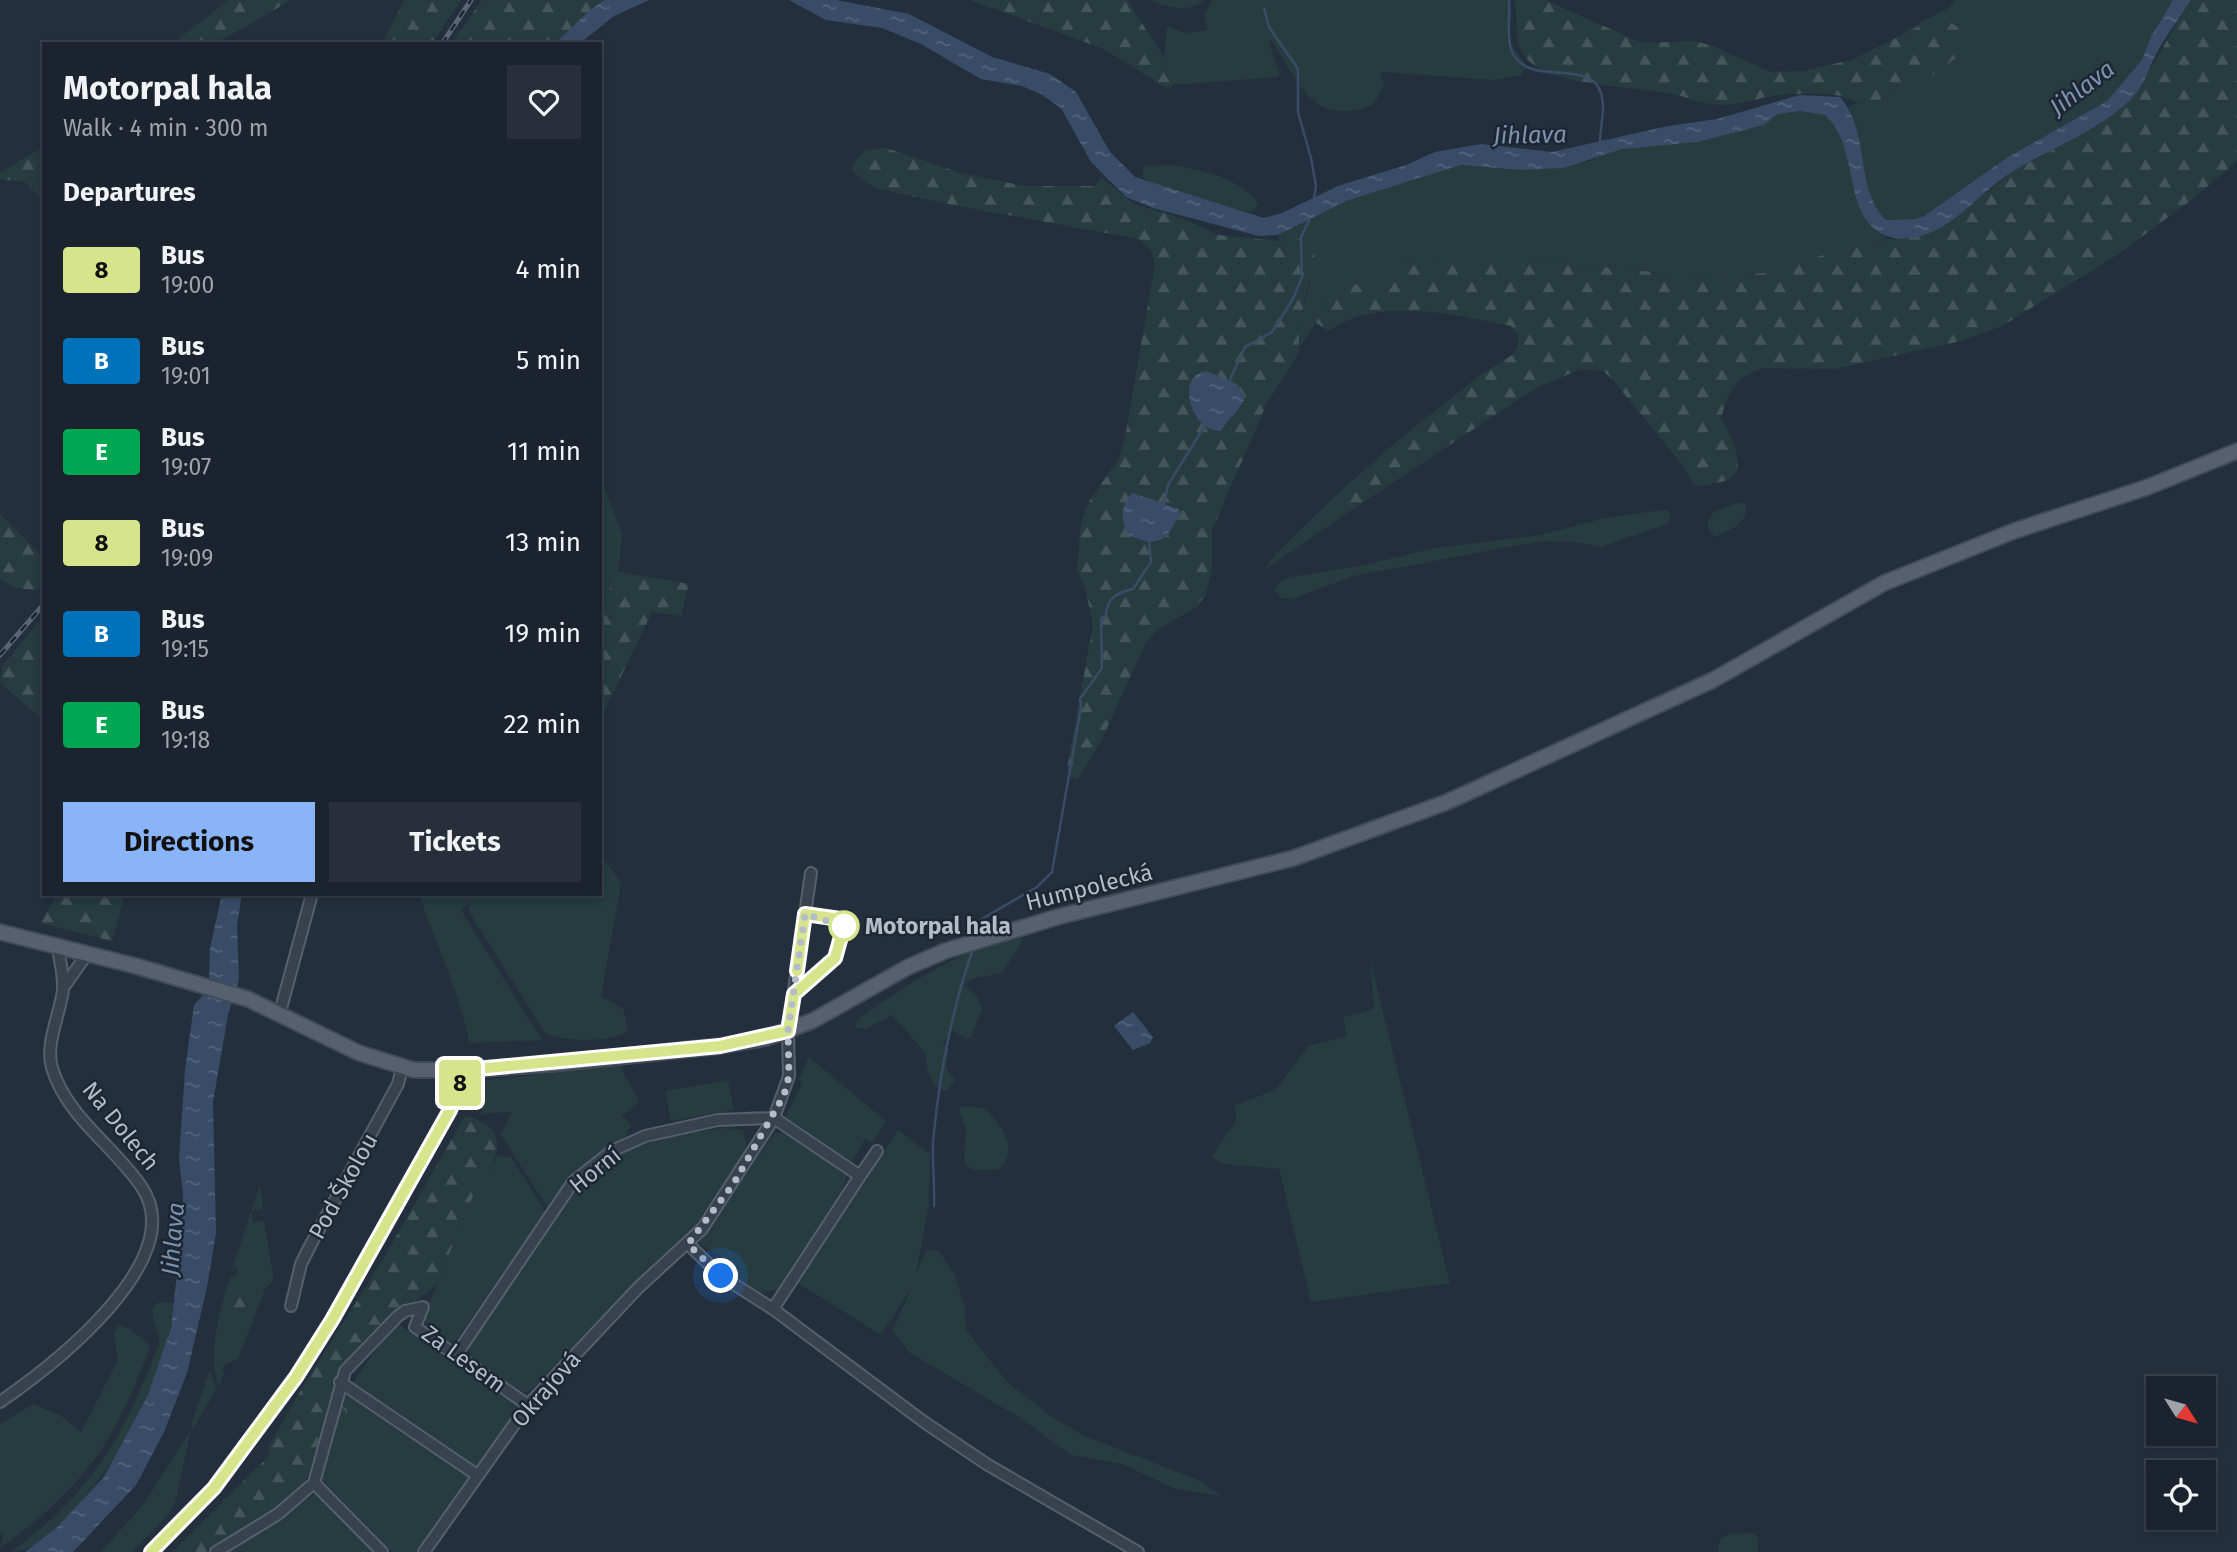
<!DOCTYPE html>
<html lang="en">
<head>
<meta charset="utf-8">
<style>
  :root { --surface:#1b232e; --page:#282f3a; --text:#f1f3f6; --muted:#a0a4aa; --line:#39404a; --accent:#8ab4f8 }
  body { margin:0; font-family:"Fira Sans",sans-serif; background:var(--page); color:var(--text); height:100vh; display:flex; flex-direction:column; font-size:26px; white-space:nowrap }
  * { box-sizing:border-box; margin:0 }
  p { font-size:23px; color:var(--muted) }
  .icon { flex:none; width:38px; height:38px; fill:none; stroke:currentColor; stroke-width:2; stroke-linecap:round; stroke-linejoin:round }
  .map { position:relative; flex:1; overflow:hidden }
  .drawer { position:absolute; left:42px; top:42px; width:560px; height:854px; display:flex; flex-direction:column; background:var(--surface); border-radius:0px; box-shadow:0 4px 10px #0003,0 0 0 2px var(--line) }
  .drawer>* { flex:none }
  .badge { padding:0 14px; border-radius:5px; font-size:24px; line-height:46px }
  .needle { width:46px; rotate:127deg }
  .tools { position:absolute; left:2146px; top:1376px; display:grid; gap:14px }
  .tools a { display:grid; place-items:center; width:70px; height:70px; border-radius:0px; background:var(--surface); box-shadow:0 4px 10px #0003,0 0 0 2px var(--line); font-size:35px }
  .you { position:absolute; width:35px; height:35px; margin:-18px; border:5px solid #fff; border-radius:50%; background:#1a73e8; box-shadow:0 0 0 10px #1a73e833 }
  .map>.badge { position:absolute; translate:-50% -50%; box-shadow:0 0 0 4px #fff }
  h2 { padding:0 21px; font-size:26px; line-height:63px }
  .round { display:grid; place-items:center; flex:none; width:74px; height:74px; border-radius:0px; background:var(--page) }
  .overview { display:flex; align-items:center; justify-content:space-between; height:119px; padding:0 21px }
  h1 { font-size:33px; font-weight:700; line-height:52px }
  .button { display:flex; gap:14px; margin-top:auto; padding:14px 21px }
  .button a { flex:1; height:80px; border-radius:0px; background:var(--accent); color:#111; font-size:28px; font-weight:700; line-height:80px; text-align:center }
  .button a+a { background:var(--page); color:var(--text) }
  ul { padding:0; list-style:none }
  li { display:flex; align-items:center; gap:21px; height:91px; padding:0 21px }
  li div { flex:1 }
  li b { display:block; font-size:26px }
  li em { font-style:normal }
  li .badge { min-width:77px; font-weight:700; text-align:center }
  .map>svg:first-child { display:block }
  .green { fill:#263c3f }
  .forest { fill:url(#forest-firs); fill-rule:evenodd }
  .park { fill:url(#park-crowns) }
  .water { fill:url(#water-ripples) }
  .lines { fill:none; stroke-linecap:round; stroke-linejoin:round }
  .stream { stroke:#394c67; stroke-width:2.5 }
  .minor-casing { stroke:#565f6c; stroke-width:14 }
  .major-casing { stroke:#414a57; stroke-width:18 }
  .minor { stroke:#38414e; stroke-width:10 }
  .major { stroke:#56606e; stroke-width:14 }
  .rail-casing { stroke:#5a6575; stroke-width:5 }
  .rail { stroke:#1d2633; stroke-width:2.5; stroke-dasharray:8; stroke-linecap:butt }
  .line-casing { stroke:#fff; stroke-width:16 }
  .line { stroke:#d6e58c; stroke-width:10 }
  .walk { stroke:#b4bcc9; stroke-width:7; stroke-dasharray:0 12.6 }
  .stop-dot { fill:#fff; stroke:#d6e58c; stroke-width:3.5 }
  .labels { text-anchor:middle; stroke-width:5; stroke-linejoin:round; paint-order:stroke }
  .street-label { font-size:23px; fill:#b4bcc9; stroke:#1d2633 }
  .stop-label { font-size:23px; font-weight:bold; fill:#b4bcc9; stroke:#1d2633; text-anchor:start }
  .water-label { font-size:24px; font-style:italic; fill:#7c92b1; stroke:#1d2633 }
</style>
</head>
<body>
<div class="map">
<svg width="2237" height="1552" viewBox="0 0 2237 1552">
  <defs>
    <pattern id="forest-firs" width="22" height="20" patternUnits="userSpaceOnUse" patternTransform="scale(1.75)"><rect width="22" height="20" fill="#263c3f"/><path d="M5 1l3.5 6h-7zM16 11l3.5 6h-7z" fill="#435659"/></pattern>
    <pattern id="park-crowns" width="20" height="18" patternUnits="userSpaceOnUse" patternTransform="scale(1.75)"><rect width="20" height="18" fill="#263c3f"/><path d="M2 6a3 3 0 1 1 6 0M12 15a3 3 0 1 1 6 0" fill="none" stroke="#435659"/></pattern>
    <pattern id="water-ripples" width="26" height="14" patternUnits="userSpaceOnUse" patternTransform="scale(1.75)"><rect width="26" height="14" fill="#394c67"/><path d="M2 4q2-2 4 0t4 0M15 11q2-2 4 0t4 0" fill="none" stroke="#53647b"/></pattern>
  </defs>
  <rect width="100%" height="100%" fill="#242f3e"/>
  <path class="green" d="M1149 0H1205C1188 14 1168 7 1149 0Z
    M1213 0H1507L1512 15 1507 39 1527 66 1521 75 1495 80 1380 72 1384 86 1373 105C1316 128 1299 86 1273 42L1268 40 1280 75 1277 77 1172 85 1163 71 1167 26 1185 33 1208 30C1202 19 1205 10 1213 0Z
    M1956 0H2173L2152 37 2142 60 2107 101 2008 157 1924 216 1915 219 1886 220 1871 202 1856 124 1848 107C1856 101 1865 104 1875 101 1901 94 1926 77 1950 63L1908 31 1899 34 1945 10Z
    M1800 111C1808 111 1819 111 1826 116 1841 126 1868 210 1877 231L1887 238 1764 273 1691 276 1514 258H1440L1397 263 1383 277 1376 294 1352 283 1327 294 1316 323 1298 349 1300 321 1310 282 1300 239 1279 241 1278 235 1349 200 1461 165 1521 170 1590 161 1609 152 1638 146 1698 142 1764 125 1778 114Z
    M1173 165C1206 171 1235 176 1259 203L1251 213 1153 184 1142 177 1144 166Z
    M600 475 622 535 618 572 600 608Z
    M1333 498 1340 511 1347 513 1263 571 1276 554Z
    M1740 502 1746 505 1745 517 1737 526 1716 537 1710 532 1707 523 1713 512Z
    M1668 509 1671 519 1667 524 1601 547 1572 541 1536 542 1354 576 1291 599 1281 598 1274 590 1282 580 1290 577 1365 565 1430 549 1539 535 1606 518Z
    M600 846C601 861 615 870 621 884L601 997 623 1008 628 1031C611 1043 562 1042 545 1033L471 915 469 907 472 901 461 910 542 1040 469 1043C460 991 435 944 419 894H600Z
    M1024 939 1002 973 971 979 964 985 977 997 982 1009 971 1038 966 1039 952 1029 943 1044 949 1049 946 1068 955 1080 947 1091C931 1088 926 1070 926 1054L892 1015 864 1029 855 1028 857 1020C897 991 974 938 1024 939Z
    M1370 959 1450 1283 1311 1302 1279 1169 1224 1164 1211 1157 1236 1121 1235 1105 1275 1090 1308 1046 1347 1036 1343 1017 1374 1009Z
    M809 1057 886 1121 872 1143 865 1139 852 1162 785 1117 803 1082 799 1079Z
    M620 1066 639 1102 622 1116 632 1126 626 1131 628 1135 577 1170 547 1207 501 1135 511 1112 482 1114 478 1081Z
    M728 1080 734 1110 671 1121 665 1091Z
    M972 1106 986 1109C1002 1127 1020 1150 998 1170H971L964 1161 966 1131 959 1108Z
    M727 1128 743 1130 747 1148 693 1228 531 1390 524 1393 471 1358 468 1346C505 1291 568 1177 627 1150 658 1136 693 1132 727 1128Z
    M898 1130 930 1154 929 1204 916 1274 927 1249 939 1251 955 1275 965 1308 966 1330 1008 1383 1052 1417 1085 1436 1203 1482 1220 1496 1176 1489 1122 1464 1071 1455 1019 1417 910 1353 892 1331 912 1287 881 1335 798 1283Z
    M775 1132 785 1133 847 1174 841 1194 780 1289 761 1293 719 1265 723 1258 699 1243Z
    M498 1156 511 1157 545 1211 455 1342 450 1343 427 1328 424 1317 480 1178 485 1181Z
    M260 1184 263 1209 252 1211 253 1222 264 1221 274 1281 266 1287 238 1359 225 1364 222 1369 225 1373 218 1385C208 1350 220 1310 230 1276L235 1277 238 1271 236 1267 231 1272Z
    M160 1302 174 1303C165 1383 121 1463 64 1520 49 1534 32 1552 11 1552 94 1491 122 1438 159 1344 161 1330 148 1319 154 1305Z
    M395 1322 519 1407 476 1467 353 1383Z
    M118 1325 130 1329 150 1345C147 1359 140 1372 135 1385 106 1457 63 1504 0 1548L4 1534 0 1532V1424L33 1404 60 1415 81 1432 118 1360 114 1334Z
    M210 1370 216 1390 193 1429 191 1425Z
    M341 1391 470 1477 417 1552H392L318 1476Z
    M191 1430 175 1503 169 1514 132 1552H101L143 1505Z
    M317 1492 375 1552H230L226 1548 281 1518Z
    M1752 1533 1758 1537V1552H1718L1720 1540 1729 1534Z"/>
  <path class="forest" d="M229 0H291L215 44H172Z
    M404 0H461L432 44H382Z
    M482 0H605C584 12 572 29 554 44H451Z
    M970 0H1127L1164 57 1163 71 1173 86 1166 88 1104 49Z
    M1514 0H1545L1642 43 1695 41 1713 46 1770 72 1802 71 1852 60 1927 22 1944 19 1961 29 1969 38C1964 64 1899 94 1875 101 1860 105 1853 100 1840 96 1827 93 1810 94 1797 94 1770 92 1746 106 1719 105 1703 104 1687 97 1672 94 1634 86 1557 87 1528 60 1511 43 1520 20 1514 0Z
    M2191 0H2237V161L2194 198 2117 255 2002 326 1961 341 1835 369 1763 368C1734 378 1730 389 1721 418 1731 436 1753 476 1721 482 1711 484 1703 487 1694 484L1680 462 1612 379 1603 371 1581 369 1536 388 1347 513 1340 512 1333 498 1396 442 1478 377 1512 355 1518 347V336L1511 326C1457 315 1377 295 1329 331L1316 323 1327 294 1333 286 1352 283 1376 293 1383 277 1397 263 1440 258H1514L1691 276 1764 273 1863 243 1923 235 1956 217 2012 172 2099 125 2134 96Z
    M44 146V198H40L25 182 0 179V173Z
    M886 148 961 173 1024 186H1095L1101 177 1134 204 1184 219 1218 235 1279 241 1300 239 1315 255 1300 321 1298 355 1267 403 1212 530V570L1205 596 1196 607 1157 630 1146 642 1102 739 1078 779 1070 778 1067 768 1093 625 1085 587 1077 571 1081 522 1090 500 1118 460 1125 437 1155 264 1150 249 1139 239 953 205 875 188 852 171 853 164 866 150ZM1207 371 1242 406 1230 415 1223 427 1193 376 1198 372ZM1164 503 1179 509C1175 524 1170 538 1154 543L1125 528 1124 504Z
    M0 514 44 558V582L37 590 16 588 0 579Z
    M618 572 689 584 681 616 652 612 600 720V608Z
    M44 616V721L0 683 2 666Z
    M57 894H125L112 941 41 923Z
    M465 1116C508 1126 500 1152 485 1182L480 1179 437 1284 377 1333 343 1370 333 1391 309 1474 297 1496 212 1552H172L269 1456V1446L293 1403 385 1256Z
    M226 1299a13 13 0 1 1 26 0a13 13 0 1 1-26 0Z"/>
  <path class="park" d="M344 1400 359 1410 348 1427 335 1421Z"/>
  <path class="water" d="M605 0H649L614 16 579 44H554C572 29 584 12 605 0Z
    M789 0H836L909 14 992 57 1050 74 1076 92 1110 152 1135 177 1264 218 1282 213 1338 186 1406 165 1435 152 1481 144 1552 152 1668 126 1717 119 1800 95 1840 97C1872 134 1854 188 1886 220L1915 219 1924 216 2008 157 2107 101 2142 60 2151 37 2173 0H2191C2180 18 2166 35 2156 54 2149 68 2145 83 2134 96 2099 132 2054 146 2012 172 1981 191 1958 225 1921 236 1906 240 1889 240 1876 230 1844 206 1858 145 1825 115L1800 111 1778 114 1764 125 1698 142 1622 149 1563 168 1521 170 1461 165 1349 200 1278 235 1259 236 1153 208 1126 197 1091 162 1061 108 1041 94 1022 86 981 79 921 44 882 28 826 20Z
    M1207 371 1237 384 1245 396C1244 406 1227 420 1221 431 1191 433 1174 373 1207 371Z
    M1133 493 1179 509 1180 513C1167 541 1158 549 1129 535 1120 521 1120 504 1133 493Z
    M222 894H242L237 925 239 979 228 1015 213 1102 216 1233 207 1287 187 1373 164 1432 136 1485 73 1552H25L56 1528 104 1477 148 1395 171 1328 182 1228 183 1194 179 1159 185 1070 194 1005 205 993 209 981 210 948Z
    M1133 1012 1153 1037 1150 1043 1133 1050 1114 1026Z"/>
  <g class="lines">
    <path class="stream" d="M1509 0C1510 15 1506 40 1513 54 1533 88 1589 57 1601 93 1606 109 1600 126 1600 142
      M1264 8 1269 27 1298 69V112L1311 158 1316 186 1314 198
      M1229 382 1245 347 1272 332 1293 299 1302 277 1301 237 1309 220
      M1164 504 1168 485 1206 424
      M973 935V925L980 920 1037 887 1052 872 1081 707 1080 699 1102 668 1101 619 1106 615C1107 597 1117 593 1133 589L1151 562 1149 540
      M934 1206C935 1185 932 1163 933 1142 939 1076 951 1012 973 949"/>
    <defs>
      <path id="minor" d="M63 988 87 954
        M280 1012 312 894
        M860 1176 877 1151
        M291 1306 301 1264 310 1246 398 1084 402 1068
        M773 1309 924 1422 988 1465 1138 1552
        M456 1355 573 1182 612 1151 645 1136 718 1120 774 1118 860 1176 773 1309 721 1276 688 1244
        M340 1382 477 1475
        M0 1402C52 1366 192 1259 141 1186 113 1145 67 1117 52 1068 45 1044 60 1014 63 990 64 977 60 961 58 948
        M314 1483 345 1371 397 1317 405 1311 423 1307 415 1327 528 1405
        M151 1552 214 1488 296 1377 352 1286 450 1110 466 1070
        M216 1552 278 1514 314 1483 382 1552
        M424 1552 528 1405 638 1288 702 1229 774 1118 789 1076 788 1031 811 873"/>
      <path id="major" d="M0 932 136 966 248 999 359 1053 414 1070H466L552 1064 720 1046 766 1038 812 1021 908 967 945 951 1061 916 1294 858 1447 802 1713 680 1884 583 2014 531 2148 487 2237 451"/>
    </defs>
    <use href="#minor" class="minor-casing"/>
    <use href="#major" class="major-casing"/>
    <use href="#minor" class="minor"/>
    <use href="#major" class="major"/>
    <defs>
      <path id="rail" d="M442 44 471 0
        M0 655 44 604"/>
    </defs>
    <use href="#rail" class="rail-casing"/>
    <use href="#rail" class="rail"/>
  </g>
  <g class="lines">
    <defs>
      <path id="line" d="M151 1552 214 1488 296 1377 332 1320 450 1110 466 1070 720 1046 788 1031 794 994 835 958 844 926 840 919 805 914 797 971"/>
    </defs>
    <use href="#line" class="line-casing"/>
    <use href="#line" class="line"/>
    <path class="walk" d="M721 1276 688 1244 734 1183 784 1095 789 1076 788 1031 805 914 844 926"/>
  </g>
  <circle class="stop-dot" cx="844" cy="926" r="14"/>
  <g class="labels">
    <g class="street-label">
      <text transform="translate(1089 887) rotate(-14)" y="8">Humpolecká</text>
      <text transform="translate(121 1126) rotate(51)" y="8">Na Dolech</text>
      <text transform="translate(595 1170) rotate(-39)" y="8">Horní</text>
      <text transform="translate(343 1186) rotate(-61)" y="8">Pod Školou</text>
      <text transform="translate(464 1359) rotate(36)" y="8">Za Lesem</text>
      <text transform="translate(546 1389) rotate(-49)" y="8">Okrajová</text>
    </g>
    <g class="stop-label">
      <text x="865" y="934">Motorpal hala</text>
    </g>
    <g class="water-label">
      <text transform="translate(2082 88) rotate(-37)" y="8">Jihlava</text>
      <text transform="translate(1530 135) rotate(-1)" y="8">Jihlava</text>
      <text transform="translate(173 1239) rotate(-85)" y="8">Jihlava</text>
    </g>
  </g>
</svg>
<div class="tools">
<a><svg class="needle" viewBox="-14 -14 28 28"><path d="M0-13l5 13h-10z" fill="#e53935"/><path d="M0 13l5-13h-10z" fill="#a0a4aa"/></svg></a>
<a><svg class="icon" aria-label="locate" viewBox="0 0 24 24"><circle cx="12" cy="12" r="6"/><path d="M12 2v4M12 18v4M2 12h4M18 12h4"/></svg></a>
</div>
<div class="you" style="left:721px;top:1276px"></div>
<b class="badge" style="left:460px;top:1083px;background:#d6e58c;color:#111">8</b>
<section class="drawer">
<div class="overview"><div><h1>Motorpal hala</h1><p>Walk · 4 min · 300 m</p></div><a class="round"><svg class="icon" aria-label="heart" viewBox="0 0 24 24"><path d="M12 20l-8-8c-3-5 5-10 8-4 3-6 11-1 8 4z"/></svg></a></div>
<h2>Departures</h2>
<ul>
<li><span class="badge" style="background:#d6e58c;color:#111">8</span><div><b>Bus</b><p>19:00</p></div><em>4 min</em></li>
<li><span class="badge" style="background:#0072bc;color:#fff">B</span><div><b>Bus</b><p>19:01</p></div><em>5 min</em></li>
<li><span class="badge" style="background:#00a651;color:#fff">E</span><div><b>Bus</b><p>19:07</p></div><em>11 min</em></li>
<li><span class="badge" style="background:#d6e58c;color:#111">8</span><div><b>Bus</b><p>19:09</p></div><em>13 min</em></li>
<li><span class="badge" style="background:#0072bc;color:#fff">B</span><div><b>Bus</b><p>19:15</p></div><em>19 min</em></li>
<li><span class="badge" style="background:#00a651;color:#fff">E</span><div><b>Bus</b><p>19:18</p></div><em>22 min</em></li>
</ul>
<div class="button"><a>Directions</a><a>Tickets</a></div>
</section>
</div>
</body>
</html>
